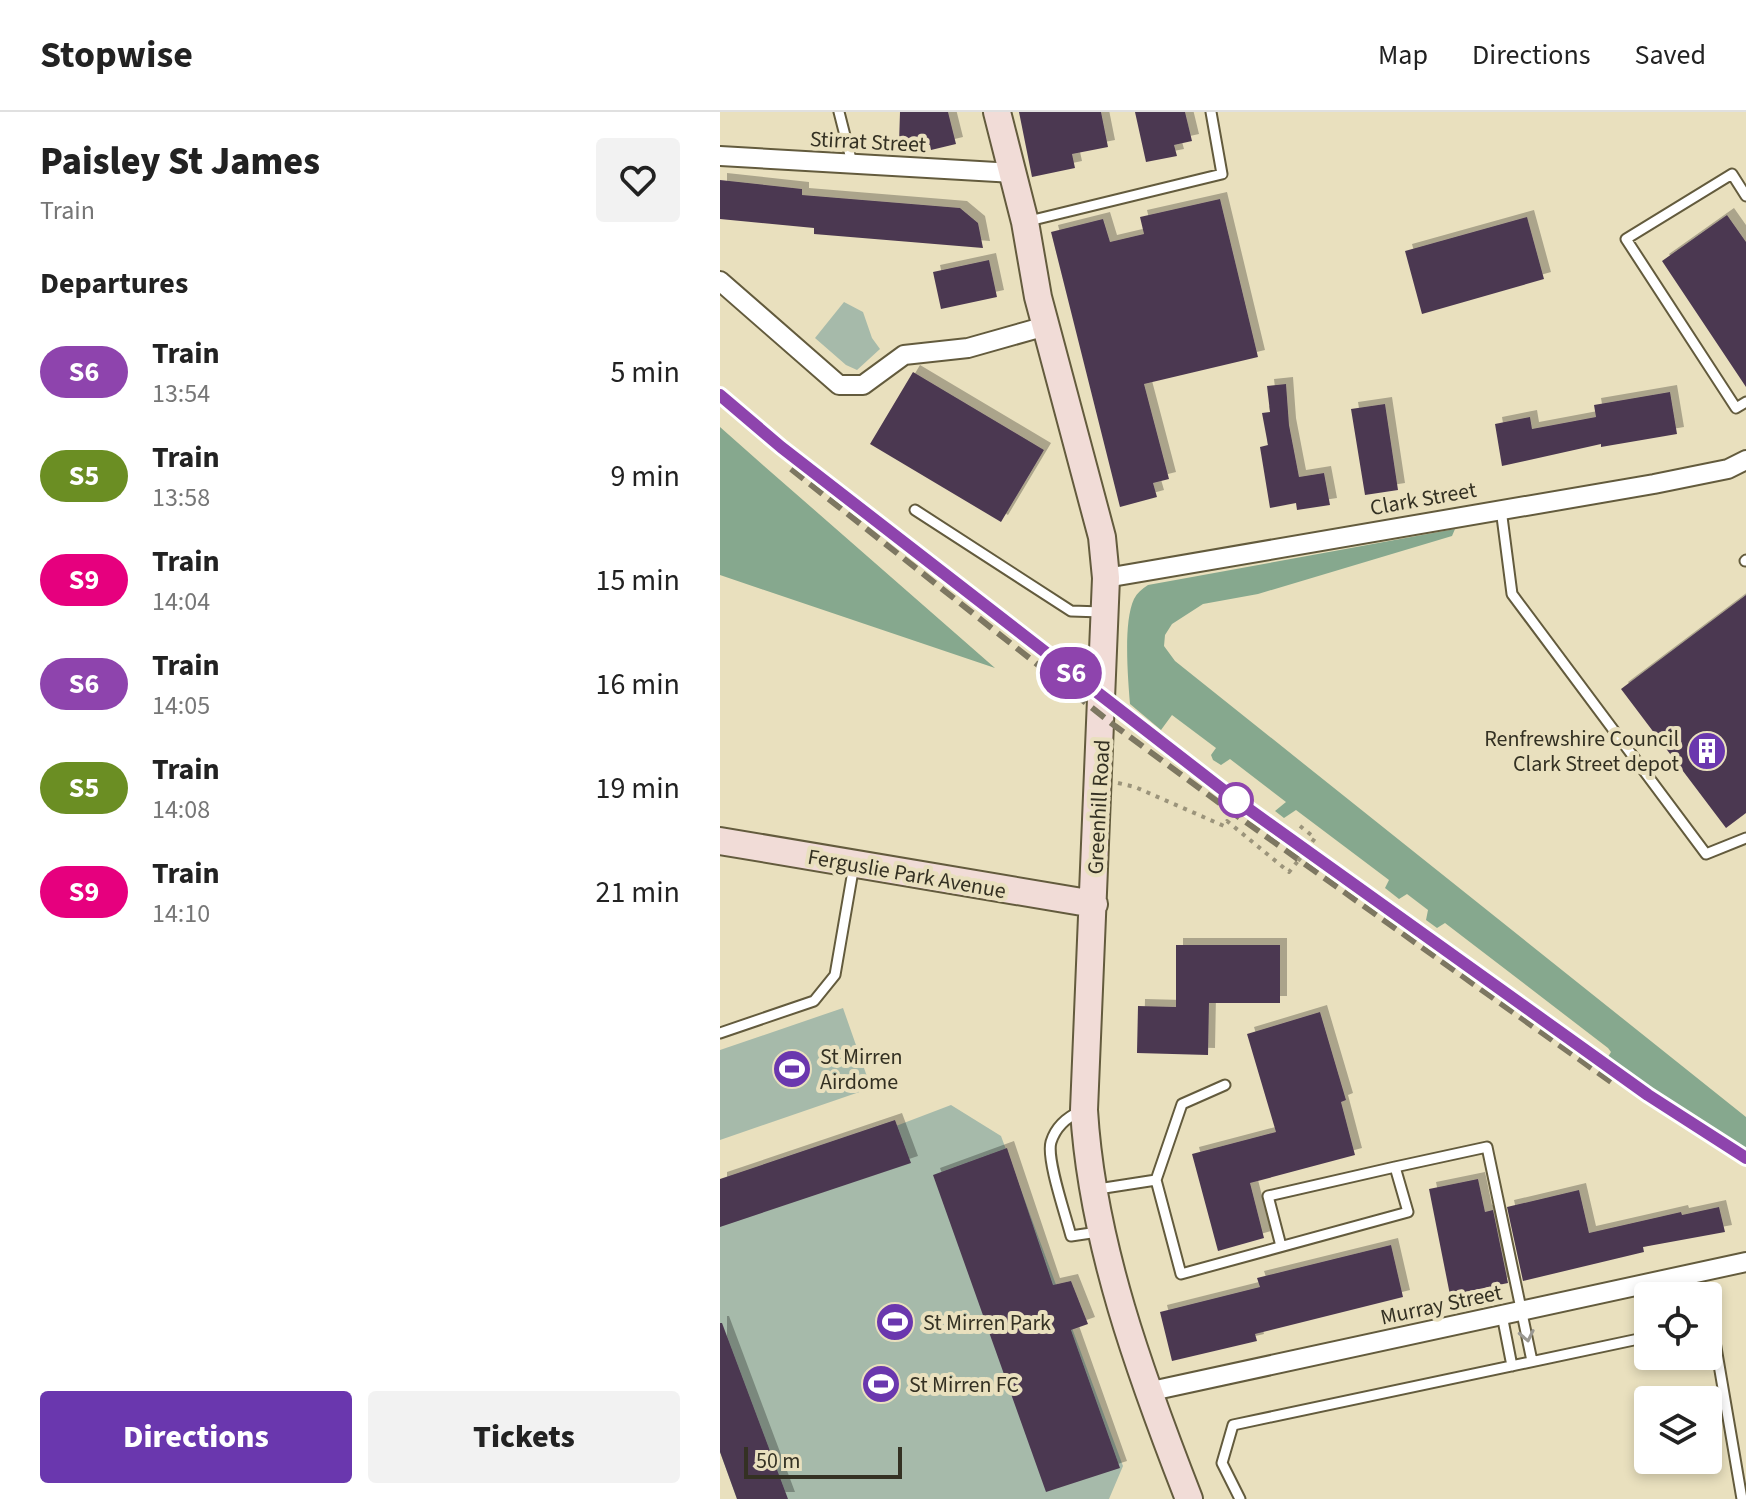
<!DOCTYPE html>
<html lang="en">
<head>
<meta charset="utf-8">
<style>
  :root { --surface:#fff; --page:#f2f2f2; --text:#222; --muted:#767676; --line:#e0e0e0; --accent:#6a37ae }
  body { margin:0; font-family:"Source Sans 3",sans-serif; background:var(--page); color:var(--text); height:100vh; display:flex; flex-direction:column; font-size:30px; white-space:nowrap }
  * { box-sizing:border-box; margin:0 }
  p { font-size:26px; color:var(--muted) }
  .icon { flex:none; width:44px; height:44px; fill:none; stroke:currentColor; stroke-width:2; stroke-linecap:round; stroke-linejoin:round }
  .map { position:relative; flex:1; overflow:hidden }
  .details { display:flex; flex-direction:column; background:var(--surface); width:720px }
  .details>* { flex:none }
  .badge { padding:0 16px; border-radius:26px; font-size:28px; line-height:52px }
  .tools { position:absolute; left:914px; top:1170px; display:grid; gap:16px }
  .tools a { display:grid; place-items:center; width:88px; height:88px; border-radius:8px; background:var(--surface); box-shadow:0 4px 12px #0003; font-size:40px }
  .scale { position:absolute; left:24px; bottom:20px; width:158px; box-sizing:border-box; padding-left:8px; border:4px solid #343123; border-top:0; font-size:22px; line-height:28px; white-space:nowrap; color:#343123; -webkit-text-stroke:6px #e9e0be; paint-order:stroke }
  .map>.badge { position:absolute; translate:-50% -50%; box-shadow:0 0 0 4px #fff }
  h2 { padding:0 40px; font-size:30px; line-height:72px }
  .round { display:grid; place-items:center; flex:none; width:84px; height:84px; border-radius:8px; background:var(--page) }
  .headline { display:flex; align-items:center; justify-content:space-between; height:136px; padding:0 40px }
  h1 { font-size:38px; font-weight:800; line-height:60px }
  .cta { display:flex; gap:16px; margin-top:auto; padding:16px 40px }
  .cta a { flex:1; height:92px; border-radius:8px; background:var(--accent); color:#fff; font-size:32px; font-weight:800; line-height:92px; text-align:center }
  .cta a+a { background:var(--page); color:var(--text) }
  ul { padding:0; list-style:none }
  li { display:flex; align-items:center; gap:24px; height:104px; padding:0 40px }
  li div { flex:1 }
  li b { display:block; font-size:30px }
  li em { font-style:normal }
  li .badge { min-width:88px; font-weight:700; text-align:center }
  header { display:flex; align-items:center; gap:48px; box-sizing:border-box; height:112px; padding:0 40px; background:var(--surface); border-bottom:2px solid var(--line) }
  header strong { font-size:38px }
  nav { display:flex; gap:44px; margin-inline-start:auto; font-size:28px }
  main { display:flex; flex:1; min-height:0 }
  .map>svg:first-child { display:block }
  .green { fill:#a6baaa }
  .forest { fill:#86a88e }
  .building { fill:#4c3951; filter:url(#shadow) }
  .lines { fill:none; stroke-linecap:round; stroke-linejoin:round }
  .lane-casing { stroke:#635b3d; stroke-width:13 }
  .street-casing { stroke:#635b3d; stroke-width:22 }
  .secondary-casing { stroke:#635b3d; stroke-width:30 }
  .path { stroke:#9b947b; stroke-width:4; stroke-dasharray:4 6; stroke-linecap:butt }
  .lane { stroke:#fff; stroke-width:9 }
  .street { stroke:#fff; stroke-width:18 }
  .secondary { stroke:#f1dcd7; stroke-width:26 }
  .rail { stroke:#7d7761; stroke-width:6; stroke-dasharray:16 8; stroke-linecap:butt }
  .path-bridge { stroke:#9b947b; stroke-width:4; stroke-dasharray:4 6; stroke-linecap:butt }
  .oneway { stroke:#9a9891 }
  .line-casing { stroke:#fff; stroke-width:18 }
  .line { stroke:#8e44ad; stroke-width:12 }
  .stop-dot { fill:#fff; stroke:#8e44ad; stroke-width:4 }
  .labels { text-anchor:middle; stroke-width:8; stroke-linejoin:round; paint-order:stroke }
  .street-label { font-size:22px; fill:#343123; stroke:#e9e0be }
  .poi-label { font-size:22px; fill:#343123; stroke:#e9e0be; text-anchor:start }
</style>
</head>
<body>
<header>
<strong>Stopwise</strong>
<nav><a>Map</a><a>Directions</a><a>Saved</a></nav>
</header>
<main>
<section class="details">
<div class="headline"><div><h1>Paisley St James</h1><p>Train</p></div><a class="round"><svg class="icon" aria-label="heart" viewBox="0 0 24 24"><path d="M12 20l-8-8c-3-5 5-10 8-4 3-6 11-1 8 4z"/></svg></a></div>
<h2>Departures</h2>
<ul>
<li><span class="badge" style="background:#8e44ad;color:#fff">S6</span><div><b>Train</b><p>13:54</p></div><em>5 min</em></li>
<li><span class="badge" style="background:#6b8e23;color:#fff">S5</span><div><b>Train</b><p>13:58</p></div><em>9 min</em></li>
<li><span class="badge" style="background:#e6007e;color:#fff">S9</span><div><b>Train</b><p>14:04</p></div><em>15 min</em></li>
<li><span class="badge" style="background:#8e44ad;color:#fff">S6</span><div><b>Train</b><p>14:05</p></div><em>16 min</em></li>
<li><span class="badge" style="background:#6b8e23;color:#fff">S5</span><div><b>Train</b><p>14:08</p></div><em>19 min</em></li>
<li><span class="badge" style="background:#e6007e;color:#fff">S9</span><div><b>Train</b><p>14:10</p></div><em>21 min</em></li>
</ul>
<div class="cta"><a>Directions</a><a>Tickets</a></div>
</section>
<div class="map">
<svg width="1026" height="1387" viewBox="0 0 1026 1387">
  <defs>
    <filter id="shadow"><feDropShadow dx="7" dy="-7" stdDeviation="0" flood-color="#0004"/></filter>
  </defs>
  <rect width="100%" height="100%" fill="#e9e0be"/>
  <path class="green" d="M124 190 143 200 152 226 160 237 137 258 126 253 95 226Z
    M123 896 151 976 0 1028V938Z
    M231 993 281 1024 403 1354 389 1387H17L0 1340V1081Z"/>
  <path class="forest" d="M0 315 35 346 275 556 0 463Z
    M735 417 732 424 538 482 483 492 452 512 445 523 444 534 455 549 1026 1005V1036L886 948 891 940 888 936 725 811 717 816 706 808 708 798 687 782 679 787 665 776 669 768 576 698 564 706 555 699 566 690 510 647 501 653 493 648 491 643 496 636 452 603 441 618 410 592C408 567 403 510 414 487 417 481 422 477 428 473Z"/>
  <path class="building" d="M180 0H228L236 32 211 38 210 33 179 32Z
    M299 0H381L388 35 352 42 355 56 312 65Z
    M415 0H465L472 29 454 33 457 44 426 50Z
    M0 68 82 77V83L240 96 258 111 263 136 94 122V116L0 107Z
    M500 87 538 245 424 272 449 367 433 371 437 385 400 395 331 120 383 107 390 130 424 122 420 105Z
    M1007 103 1026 130V275L942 149Z
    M807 105 824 167 702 202 685 139Z
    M269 148 277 185 221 197 213 160Z
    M193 260 324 338 281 410 150 332Z
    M566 272 569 313 579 365 604 361 610 393 577 398 576 391 550 396 540 335 548 333 542 301 550 300 547 274Z
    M950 280 957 322 881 335V332L782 354 775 312 810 305 812 317 876 305 874 293Z
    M665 292 678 378 645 383 631 297Z
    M1026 483V701L1006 716 901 577Z
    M456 833H560V891H489L488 943 417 941 418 894 456 895Z
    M600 900 626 988 621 990 635 1043 530 1071 544 1126 498 1139 472 1042 556 1020 527 922Z
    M175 1008 191 1051 0 1115V1067Z
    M287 1036 333 1173 351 1169 368 1212 351 1218 400 1356 326 1380 213 1063Z
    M758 1067 765 1100 773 1098 788 1171 730 1183 709 1077Z
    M859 1078 869 1121 961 1100 962 1103 999 1095 1005 1120 923 1135 924 1140 803 1169 787 1095Z
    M671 1133 683 1185 535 1222 537 1229 452 1249 440 1200 540 1175 537 1166Z
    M0 1211H2L68 1387H17L0 1340Z"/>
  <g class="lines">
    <defs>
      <path id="lane" d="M119 0 132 51
        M1026 84 1012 62 906 127 1016 296 1026 290
        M309 109 502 62 491 0
        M781 397 792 482 986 742 1026 726
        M195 398 351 499 382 500
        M1025 449 1026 448
        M0 921 94 889 115 863 134 753
        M361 999C347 1005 336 1014 331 1030 326 1047 346 1104 351 1124L378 1120
        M675 1055 767 1035 812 1249
        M436 1068 462 992 505 973
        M378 1077 436 1068 461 1162 688 1100 675 1055 548 1084 561 1134
        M782 1203 792 1254
        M988 1213 992 1212 1022 1387
        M520 1387 502 1351 513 1313 928 1225"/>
      <path id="street" d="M0 44 294 61
        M0 169 119 273H143L184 243 248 236 326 214
        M386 466 934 372 1008 357 1026 348
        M427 1280 1026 1150"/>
      <path id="secondary" d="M277 0 305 110 318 185 382 425 386 466 364 998C372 1131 421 1264 469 1387
        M0 729 374 792"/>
    </defs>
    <use href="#lane" class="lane-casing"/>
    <use href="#street" class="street-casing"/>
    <use href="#secondary" class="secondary-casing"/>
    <path class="path" d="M398 671 415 675 504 714 507 709 569 760 578 749
      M580 714 595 726 587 737"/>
    <use href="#lane" class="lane"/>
    <use href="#street" class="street"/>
    <use href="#secondary" class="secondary"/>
    <path class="rail" d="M0 283 61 335 516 688 928 983 1026 1046
      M71 357 395 614 509 698 894 972"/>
    <path class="path-bridge" d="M578 749 587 737"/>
  </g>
  <defs><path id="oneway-chevron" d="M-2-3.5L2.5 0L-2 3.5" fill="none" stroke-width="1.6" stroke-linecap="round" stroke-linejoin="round" transform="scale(2)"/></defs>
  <use class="oneway" href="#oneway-chevron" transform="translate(807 1224) rotate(78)"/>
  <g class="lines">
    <defs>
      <path id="line" d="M0 283 61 335 516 688 928 983 1026 1046"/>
    </defs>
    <use href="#line" class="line-casing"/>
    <use href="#line" class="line"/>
  </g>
  <defs>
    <symbol id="building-disc" viewBox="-11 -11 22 22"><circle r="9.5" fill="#6a37ae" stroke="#e9e0be"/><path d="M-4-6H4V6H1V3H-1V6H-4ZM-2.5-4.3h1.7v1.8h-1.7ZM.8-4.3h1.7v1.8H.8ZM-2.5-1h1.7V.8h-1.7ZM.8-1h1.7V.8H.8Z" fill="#fff"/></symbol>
    <symbol id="stadium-disc" viewBox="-11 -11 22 22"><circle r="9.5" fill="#6a37ae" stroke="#e9e0be"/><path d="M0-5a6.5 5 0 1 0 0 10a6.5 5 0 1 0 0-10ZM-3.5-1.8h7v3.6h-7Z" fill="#fff"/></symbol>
  </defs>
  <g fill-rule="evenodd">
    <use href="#building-disc" x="965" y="617" width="44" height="44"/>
    <use href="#stadium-disc" x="50" y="935" width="44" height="44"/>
    <use href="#stadium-disc" x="153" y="1188" width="44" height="44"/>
    <use href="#stadium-disc" x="139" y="1250" width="44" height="44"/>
  </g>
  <circle class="stop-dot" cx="516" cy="688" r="16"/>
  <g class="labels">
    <g class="street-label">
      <text transform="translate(148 29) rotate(3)" y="8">Stirrat Street</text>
      <text transform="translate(703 386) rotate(-10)" y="8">Clark Street</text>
      <text transform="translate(378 695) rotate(-87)" y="8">Greenhill Road</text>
      <text transform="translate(187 761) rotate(10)" y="8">Ferguslie Park Avenue</text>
      <text transform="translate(721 1192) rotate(-12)" y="8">Murray Street</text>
    </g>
    <g class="poi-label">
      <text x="959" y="634" text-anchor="end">Renfrewshire Council<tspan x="959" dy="25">Clark Street depot</tspan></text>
      <text x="100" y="952">St Mirren<tspan x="100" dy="25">Airdome</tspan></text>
      <text x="203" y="1218">St Mirren Park</text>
      <text x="189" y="1280">St Mirren FC</text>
    </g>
  </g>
</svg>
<div class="tools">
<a><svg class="icon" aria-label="locate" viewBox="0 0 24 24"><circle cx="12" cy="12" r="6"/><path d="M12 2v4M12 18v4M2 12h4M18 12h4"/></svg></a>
<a><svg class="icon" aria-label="layers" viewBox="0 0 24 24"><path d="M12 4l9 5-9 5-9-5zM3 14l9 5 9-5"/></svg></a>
</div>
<div class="scale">50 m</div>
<b class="badge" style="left:351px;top:561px;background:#8e44ad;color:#fff">S6</b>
</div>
</main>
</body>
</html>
